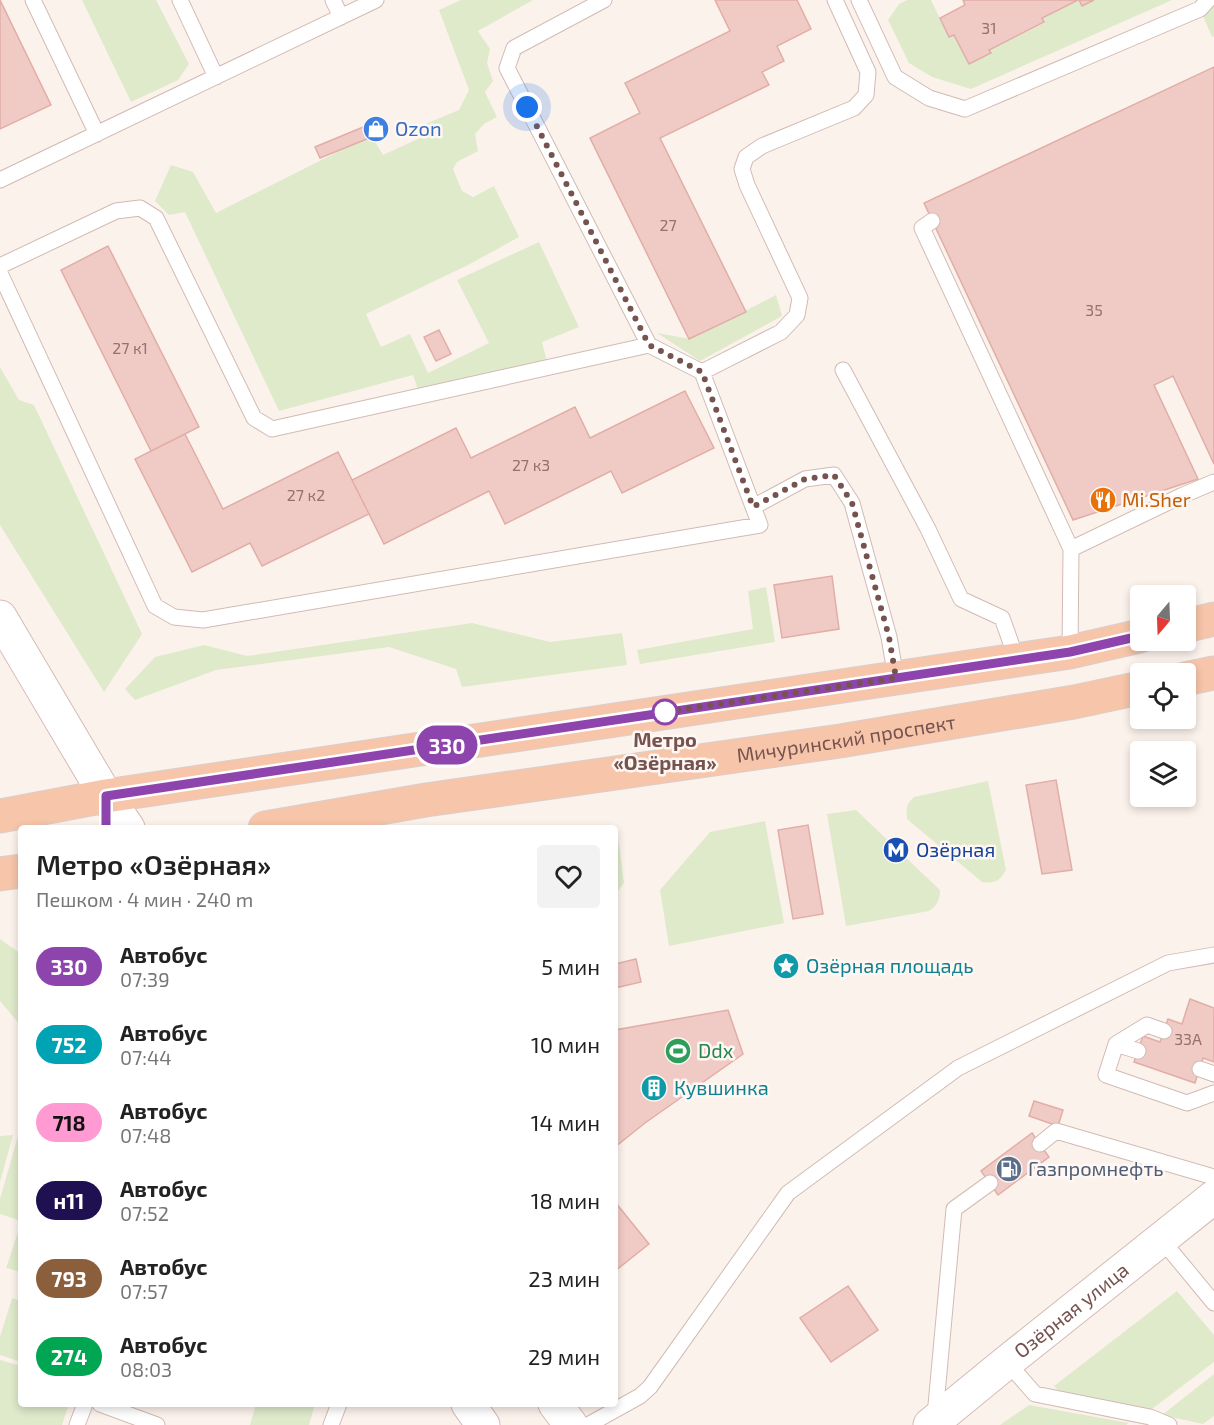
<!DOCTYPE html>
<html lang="ru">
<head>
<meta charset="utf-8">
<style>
  :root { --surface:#fff; --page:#f2f2f2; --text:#222; --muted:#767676 }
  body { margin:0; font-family:"Exo 2",sans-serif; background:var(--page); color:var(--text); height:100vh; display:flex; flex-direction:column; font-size:22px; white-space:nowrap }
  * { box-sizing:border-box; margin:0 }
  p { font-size:20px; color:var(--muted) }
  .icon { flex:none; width:33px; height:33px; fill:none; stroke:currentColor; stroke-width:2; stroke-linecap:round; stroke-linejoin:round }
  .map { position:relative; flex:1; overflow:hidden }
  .panel { position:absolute; left:18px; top:825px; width:600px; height:582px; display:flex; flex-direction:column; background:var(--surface); border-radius:6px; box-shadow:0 3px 9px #0003 }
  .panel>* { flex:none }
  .badge { padding:0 12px; border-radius:20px; font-size:21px; line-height:39px }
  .needle { width:39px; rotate:199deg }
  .controls { position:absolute; left:1130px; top:585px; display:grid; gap:12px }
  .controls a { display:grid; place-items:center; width:66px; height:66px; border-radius:6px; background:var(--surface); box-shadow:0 3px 9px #0003; font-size:30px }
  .you { position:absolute; width:30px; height:30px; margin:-15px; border:4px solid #fff; border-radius:50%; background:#1a73e8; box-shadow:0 0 0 9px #1a73e833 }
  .map>.badge { position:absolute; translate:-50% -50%; box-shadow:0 0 0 3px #fff }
  .round { display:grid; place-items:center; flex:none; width:63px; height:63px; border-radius:6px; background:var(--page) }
  .headline { display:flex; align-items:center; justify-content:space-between; height:102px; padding:0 18px }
  h1 { font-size:28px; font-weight:600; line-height:45px }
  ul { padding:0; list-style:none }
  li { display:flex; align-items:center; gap:18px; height:78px; padding:0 18px }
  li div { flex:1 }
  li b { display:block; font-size:22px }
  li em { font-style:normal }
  li .badge { min-width:66px; font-weight:700; text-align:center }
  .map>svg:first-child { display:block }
  .green { fill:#dfeacb }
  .building { fill:#f0cbc5; stroke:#e2ada7; stroke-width:1.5 }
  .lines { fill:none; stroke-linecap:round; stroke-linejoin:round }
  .lane-casing { stroke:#d1bab4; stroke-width:17 }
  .secondary-casing { stroke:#d6bab5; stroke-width:35 }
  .primary-casing { stroke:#d9cfce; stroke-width:35 }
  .lane { stroke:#fff; stroke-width:15 }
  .secondary { stroke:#fff; stroke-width:33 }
  .primary { stroke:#f6c5aa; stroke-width:33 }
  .line-casing { stroke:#fff; stroke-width:14 }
  .line { stroke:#8e44ad; stroke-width:9 }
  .walk { stroke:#77534f; stroke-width:6; stroke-dasharray:0 10.8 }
  .stop-dot { fill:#fff; stroke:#8e44ad; stroke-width:3 }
  .labels { text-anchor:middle; stroke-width:5; stroke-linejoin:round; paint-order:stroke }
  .number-label { font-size:16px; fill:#95716c }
  .shop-label { font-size:20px; fill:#366cbe; stroke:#fef7f3; text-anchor:start }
  .food-label { font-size:20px; fill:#c56008; stroke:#fef7f3; text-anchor:start }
  .street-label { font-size:20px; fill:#77534f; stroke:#fef7f3 }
  .stop-label { font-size:20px; font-weight:bold; fill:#77534f; stroke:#fef7f3 }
  .transit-label { font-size:20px; fill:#164399; stroke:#fef7f3; text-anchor:start }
  .culture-label { font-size:20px; fill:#0d838f; stroke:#fef7f3; text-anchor:start }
  .leisure-label { font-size:20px; fill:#27864d; stroke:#fef7f3; text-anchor:start }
  .service-label { font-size:20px; fill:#4e5e75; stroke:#fef7f3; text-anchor:start }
</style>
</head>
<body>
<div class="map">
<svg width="1214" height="1425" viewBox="0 0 1214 1425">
  <rect width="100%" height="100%" fill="#fcf2ec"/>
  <path class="green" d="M82 0H156L189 64 178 80 131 102Z
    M461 0H533L478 31 490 49 487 63 493 81 485 92 497 117 484 124 475 134 478 151 457 162 453 169 462 191 473 197 494 186 519 237 470 264 366 314 381 347 410 334 428 373 489 343 457 280 539 242 579 327 542 342 549 369 420 396 413 375 279 411 185 212 169 215 155 201 171 165 193 172 216 213 371 135 383 155 422 137 418 127 459 110 469 90 439 10Z
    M907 0H931L949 37 954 35 969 64 991 54 989 50 1044 23 1042 18 1078 0 1082 6 1094 0H1172L971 89 932 77 909 63 888 20 899 4Z
    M1214 0V36L1212 37 1200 9Z
    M776 295 782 316 700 361 657 333 690 339Z
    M0 367 19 400 34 405 142 634 104 692 0 525Z
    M766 587 775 642 640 664 637 650 753 629 748 591Z
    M472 623 550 642 622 633 627 665 462 687 456 669 389 647 216 670 135 700 125 689 155 657 204 645 247 656Z
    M988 781 1006 870C1000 881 994 884 982 882L907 819C906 809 906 804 914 797Z
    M856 810 940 890C940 900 937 906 929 911L846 926 827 814Z
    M765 821 784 923 669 946 660 890 710 832Z
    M619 843 624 883 615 894V879L617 878 615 844Z
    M0 939 21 954V1026L0 1001Z
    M13 1135 0 1182V1136Z
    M18 1136 21 1137V1221L0 1214V1199Z
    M20 1226H21V1272L6 1268Z
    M1177 1291 1214 1335V1362L1148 1412 1063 1395 1054 1386Z
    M12 1298 21 1301V1362L0 1355V1337Z
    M0 1360 21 1366V1404H69L62 1425H0Z
    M1214 1374V1416L1203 1424 1162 1415Z
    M256 1404H315L309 1425H250Z
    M1029 1405 1129 1423 1126 1425H1000Z"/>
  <path class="building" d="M0 0 51 105 0 129Z
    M715 0H797L811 29 777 46 784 61 762 72 769 85 660 138 746 312 689 339 590 138 640 113 625 83 730 31Z
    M963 0H1078L1042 18 1044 22 989 50 991 53 969 64 954 35 949 37 940 18 965 5Z
    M1079 0H1094L1082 6Z
    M1214 67V464L1173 376 1154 385 1198 479 1073 520 924 203Z
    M380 120 384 132 320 158 315 147Z
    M108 246 199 427 151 451 61 270Z
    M439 330 451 354 436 361 424 337Z
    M685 391 714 448 622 493 611 471 505 524 489 491 384 544 352 480 456 428 471 458 575 407 590 438Z
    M185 434 223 509 338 452 369 514 262 566 250 543 192 572 135 459Z
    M832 576 839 629 782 638 774 585Z
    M1056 780 1072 870 1042 874 1026 785Z
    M808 825 823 914 793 919 778 830Z
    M636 959 641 982 615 988V964Z
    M1190 999 1214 1008V1062L1203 1058 1195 1083 1134 1062 1143 1036 1160 1042 1168 1019 1182 1024Z
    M728 1010 743 1054 645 1123 615 1147V1030Z
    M1034 1101 1063 1110 1058 1126 1029 1116Z
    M1032 1133 1049 1157 998 1195 981 1171Z
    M615 1202 649 1244 615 1271Z
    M848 1286 878 1330 831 1362 800 1318Z"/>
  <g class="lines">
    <defs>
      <path id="lane" d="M33 0 97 134
        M180 0 216 77
        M333 0 341 17
        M604 0 514 48 507 68 649 345
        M859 0 895 77 929 98 965 109 1200 9 1208 0
        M0 180 376 0
        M932 221 922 228 1071 549
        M0 266 116 211 140 208 156 218 254 418 272 429 649 345 702 372 760 525 203 620 174 617 155 606 0 273
        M843 370 928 529 961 599 1002 618 1017 660
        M702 372 781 332 797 315 800 298 747 185 742 169 746 157 762 146 854 108 866 95 868 72 835 0
        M753 507 805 479 834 475 852 503 889 637 896 678
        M1070 652 1071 549 1181 496 1214 482
        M1116 1044 1147 1025 1164 1031
        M1138 1051 1116 1044 1106 1075 1187 1103 1214 1093
        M1200 1069 1214 1074
        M1040 1144 1056 1131 1214 1177
        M1161 1239 1214 1303
        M1007 1362 1035 1394 1150 1417 1169 1425
        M100 1404 157 1425
        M935 1416 954 1209 990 1183
        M77 1425 85 1404
        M331 1425 339 1404
        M588 1425 640 1396 650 1387 788 1193 958 1068 1168 963 1214 955"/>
      <g id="secondary">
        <path d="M0 617 106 796 128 828"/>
        <path d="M468 1404 483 1425"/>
        <path d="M555 1404 571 1425"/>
        <path id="s1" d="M930 1425 1007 1362 1214 1197"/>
      </g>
      <g id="primary">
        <path d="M1185 626 1214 619"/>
        <path d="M1185 679 1214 673"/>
        <path d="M0 816 106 796 1070 652 1140 636"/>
        <path id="s2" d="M265 828 426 800 840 741 1074 702 1140 688"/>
        <path d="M0 874 21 871"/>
      </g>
    </defs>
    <use href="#lane" class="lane-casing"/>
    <use href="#secondary" class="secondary-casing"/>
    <use href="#primary" class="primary-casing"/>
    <use href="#lane" class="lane"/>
    <use href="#secondary" class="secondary"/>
    <use href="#primary" class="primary"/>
  </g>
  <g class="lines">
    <defs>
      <path id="line" d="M106 828V796L1070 652 1140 636"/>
    </defs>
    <use href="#line" class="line-casing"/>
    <use href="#line" class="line"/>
    <path class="walk" d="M527 107 649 345 702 372 753 507 805 479 834 475 852 503 889 637 896 678 665 712"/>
  </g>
  <defs>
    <symbol id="shop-disc" viewBox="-11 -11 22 22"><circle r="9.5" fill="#3f7fe0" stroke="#fef7f3"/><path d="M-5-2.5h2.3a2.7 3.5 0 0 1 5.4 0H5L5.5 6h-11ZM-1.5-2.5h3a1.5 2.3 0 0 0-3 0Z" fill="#fff"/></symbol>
    <symbol id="restaurant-disc" viewBox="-11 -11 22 22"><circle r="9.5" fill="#e8710a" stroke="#fef7f3"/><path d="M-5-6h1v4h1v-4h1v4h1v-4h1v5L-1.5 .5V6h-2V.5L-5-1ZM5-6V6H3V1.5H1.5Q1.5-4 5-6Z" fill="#fff"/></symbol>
    <symbol id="metro-disc" viewBox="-11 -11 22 22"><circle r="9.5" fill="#1a4fb4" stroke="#fef7f3"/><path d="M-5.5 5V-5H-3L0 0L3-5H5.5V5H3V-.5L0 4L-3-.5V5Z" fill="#fff"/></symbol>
    <symbol id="sight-disc" viewBox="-11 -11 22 22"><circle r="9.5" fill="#0f9aa8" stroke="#fef7f3"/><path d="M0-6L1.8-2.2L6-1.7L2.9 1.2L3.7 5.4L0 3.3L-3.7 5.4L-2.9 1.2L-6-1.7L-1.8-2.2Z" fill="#fff"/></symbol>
    <symbol id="stadium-disc" viewBox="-11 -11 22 22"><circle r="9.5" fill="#2e9e5b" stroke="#fef7f3"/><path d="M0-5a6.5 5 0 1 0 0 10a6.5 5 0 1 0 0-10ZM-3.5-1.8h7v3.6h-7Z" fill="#fff"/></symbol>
    <symbol id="building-disc" viewBox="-11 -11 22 22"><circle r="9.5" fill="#0f9aa8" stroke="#fef7f3"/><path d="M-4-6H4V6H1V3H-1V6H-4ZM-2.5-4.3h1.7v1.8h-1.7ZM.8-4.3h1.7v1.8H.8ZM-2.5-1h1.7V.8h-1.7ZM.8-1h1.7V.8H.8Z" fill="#fff"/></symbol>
    <symbol id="fuel-disc" viewBox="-11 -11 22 22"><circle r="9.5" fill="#5c6f8a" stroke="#fef7f3"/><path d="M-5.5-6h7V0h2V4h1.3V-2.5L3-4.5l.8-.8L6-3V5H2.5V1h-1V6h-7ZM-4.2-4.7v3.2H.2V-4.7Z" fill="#fff"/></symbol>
  </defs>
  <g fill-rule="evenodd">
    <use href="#shop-disc" x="361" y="114" width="30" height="30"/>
    <use href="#restaurant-disc" x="1088" y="485" width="30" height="30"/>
    <use href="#metro-disc" x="881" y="835" width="30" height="30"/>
    <use href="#sight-disc" x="771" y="951" width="30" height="30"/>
    <use href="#stadium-disc" x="663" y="1036" width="30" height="30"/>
    <use href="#building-disc" x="639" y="1073" width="30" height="30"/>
    <use href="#fuel-disc" x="994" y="1154" width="30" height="30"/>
  </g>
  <circle class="stop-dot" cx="665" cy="712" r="12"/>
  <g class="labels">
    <g class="number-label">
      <text x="989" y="34">31</text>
      <text x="668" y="231">27</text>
      <text x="1094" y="316">35</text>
      <text x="130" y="354">27 к1</text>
      <text x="531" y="471">27 к3</text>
      <text x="306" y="501">27 к2</text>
      <text x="1188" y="1045">33А</text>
    </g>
    <g class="shop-label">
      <text x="395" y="136">Ozon</text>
    </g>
    <g class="food-label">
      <text x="1122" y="507">Mi.Sher</text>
    </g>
    <g class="street-label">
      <text dy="7" stroke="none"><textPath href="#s2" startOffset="588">Мичуринский проспект</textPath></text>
      <text dy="7" stroke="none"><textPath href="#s1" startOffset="182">Озёрная улица</textPath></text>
    </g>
    <g class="stop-label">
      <text x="665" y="747">Метро<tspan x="665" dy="23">«Озёрная»</tspan></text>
    </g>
    <g class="transit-label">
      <text x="916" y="857">Озёрная</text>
    </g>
    <g class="culture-label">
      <text x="806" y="973">Озёрная площадь</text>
      <text x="674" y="1095">Кувшинка</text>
    </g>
    <g class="leisure-label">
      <text x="698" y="1058">Ddx</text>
    </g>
    <g class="service-label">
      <text x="1028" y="1176">Газпромнефть</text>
    </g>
  </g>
</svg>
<div class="controls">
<a><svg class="needle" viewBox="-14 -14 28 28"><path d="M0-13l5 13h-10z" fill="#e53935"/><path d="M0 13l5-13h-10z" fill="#767676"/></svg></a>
<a><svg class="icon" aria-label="locate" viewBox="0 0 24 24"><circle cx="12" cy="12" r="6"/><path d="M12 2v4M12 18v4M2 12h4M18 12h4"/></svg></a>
<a><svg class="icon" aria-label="layers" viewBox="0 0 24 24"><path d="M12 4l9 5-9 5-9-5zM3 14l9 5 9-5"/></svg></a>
</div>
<div class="you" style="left:527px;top:107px"></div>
<b class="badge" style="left:447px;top:745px;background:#8e44ad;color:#fff">330</b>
<section class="panel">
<div class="headline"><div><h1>Метро «Озёрная»</h1><p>Пешком · 4 мин · 240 m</p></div><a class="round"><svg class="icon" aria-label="heart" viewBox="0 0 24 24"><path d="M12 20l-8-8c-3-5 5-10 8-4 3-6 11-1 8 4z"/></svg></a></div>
<ul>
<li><span class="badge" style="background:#8e44ad;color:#fff">330</span><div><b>Автобус</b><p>07:39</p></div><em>5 мин</em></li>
<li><span class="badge" style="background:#00a3b4;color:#fff">752</span><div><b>Автобус</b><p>07:44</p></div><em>10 мин</em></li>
<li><span class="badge" style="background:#ff9ad2;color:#111">718</span><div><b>Автобус</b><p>07:48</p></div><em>14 мин</em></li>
<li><span class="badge" style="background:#1f1051;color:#fff">н11</span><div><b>Автобус</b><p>07:52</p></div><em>18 мин</em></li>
<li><span class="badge" style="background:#8b5e3c;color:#fff">793</span><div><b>Автобус</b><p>07:57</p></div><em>23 мин</em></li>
<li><span class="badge" style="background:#00a651;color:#fff">274</span><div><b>Автобус</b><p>08:03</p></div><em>29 мин</em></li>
</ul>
</section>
</div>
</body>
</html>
